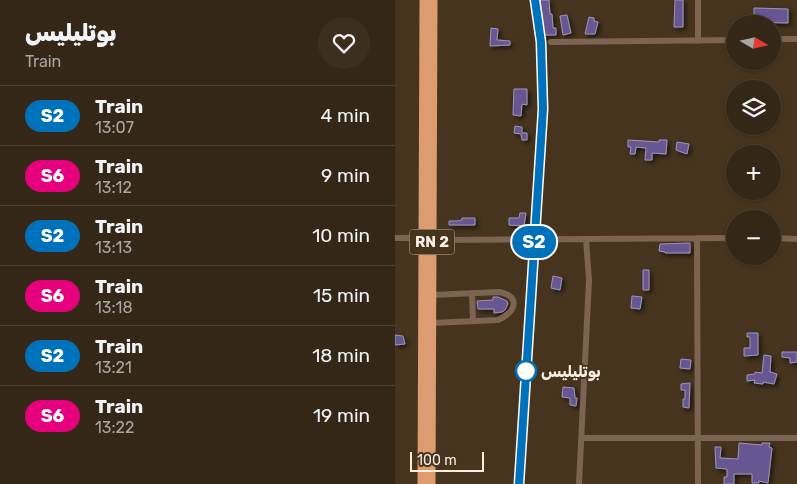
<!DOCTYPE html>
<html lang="en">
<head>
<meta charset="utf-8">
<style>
  :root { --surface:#342717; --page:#3c2f20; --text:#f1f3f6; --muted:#a9a5a1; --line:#4e4436 }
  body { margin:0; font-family:Rubik,Cairo,sans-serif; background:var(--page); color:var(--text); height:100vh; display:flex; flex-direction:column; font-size:19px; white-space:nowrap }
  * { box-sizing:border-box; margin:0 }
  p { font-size:16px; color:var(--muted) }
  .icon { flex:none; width:28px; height:28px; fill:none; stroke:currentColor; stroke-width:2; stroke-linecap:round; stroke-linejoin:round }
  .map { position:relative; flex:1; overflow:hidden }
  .drawer { display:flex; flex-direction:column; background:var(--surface); width:395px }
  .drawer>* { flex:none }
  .badge { padding:0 10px; border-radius:16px; font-size:18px; line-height:32px }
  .needle { width:32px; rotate:99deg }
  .fabs { position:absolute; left:331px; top:15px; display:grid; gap:10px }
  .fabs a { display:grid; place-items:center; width:55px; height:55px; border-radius:50%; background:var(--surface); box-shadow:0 1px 4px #0004,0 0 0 1px var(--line); font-size:25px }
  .scale { position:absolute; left:15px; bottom:12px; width:74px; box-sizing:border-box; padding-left:5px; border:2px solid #f9eee1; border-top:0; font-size:14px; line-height:18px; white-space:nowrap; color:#f9eee1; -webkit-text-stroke:4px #46341f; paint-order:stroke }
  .map>.badge { position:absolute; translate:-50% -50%; box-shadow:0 0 0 2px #fff }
  .round { display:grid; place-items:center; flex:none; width:52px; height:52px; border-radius:26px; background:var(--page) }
  .head { display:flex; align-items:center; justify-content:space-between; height:85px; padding:0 25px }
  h1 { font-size:24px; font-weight:800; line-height:38px }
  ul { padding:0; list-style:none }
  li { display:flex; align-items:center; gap:15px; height:60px; padding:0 25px; border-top:1px solid var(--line) }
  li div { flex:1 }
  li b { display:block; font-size:19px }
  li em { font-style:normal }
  li .badge { min-width:55px; font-weight:700; text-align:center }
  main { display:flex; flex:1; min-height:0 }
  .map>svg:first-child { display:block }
  .building { fill:#675692; stroke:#9d96b2; filter:url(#shadow) }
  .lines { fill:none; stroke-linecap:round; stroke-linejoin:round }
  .minor { stroke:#7d6352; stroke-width:6 }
  .highway { stroke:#dc9c70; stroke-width:9 }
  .rail { stroke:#ccc0b1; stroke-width:1; stroke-dasharray:8 4; stroke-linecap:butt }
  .line-casing { stroke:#fff; stroke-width:11 }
  .line { stroke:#0072bc; stroke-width:8 }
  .stop-dot { fill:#fff; stroke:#0072bc; stroke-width:2.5 }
  .labels { text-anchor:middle; stroke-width:4; stroke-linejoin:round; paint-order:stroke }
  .shield { fill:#46341f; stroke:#c3b6a7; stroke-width:1 }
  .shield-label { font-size:15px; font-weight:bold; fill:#f9eee1 }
  .stop-label { font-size:16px; font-weight:bold; fill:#f9eee1; stroke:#46341f; text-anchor:start }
</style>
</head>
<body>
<main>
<section class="drawer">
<div class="head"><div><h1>بوتليليس</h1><p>Train</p></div><a class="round"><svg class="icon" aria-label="heart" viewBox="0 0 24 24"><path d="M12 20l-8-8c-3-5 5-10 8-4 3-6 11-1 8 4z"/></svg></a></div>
<ul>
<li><span class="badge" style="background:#0072bc;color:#fff">S2</span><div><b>Train</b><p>13:07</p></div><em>4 min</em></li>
<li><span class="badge" style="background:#e6007e;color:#fff">S6</span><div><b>Train</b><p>13:12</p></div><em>9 min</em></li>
<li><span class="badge" style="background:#0072bc;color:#fff">S2</span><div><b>Train</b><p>13:13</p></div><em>10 min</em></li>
<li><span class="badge" style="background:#e6007e;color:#fff">S6</span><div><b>Train</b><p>13:18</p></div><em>15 min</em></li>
<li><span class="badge" style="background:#0072bc;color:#fff">S2</span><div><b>Train</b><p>13:21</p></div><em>18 min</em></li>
<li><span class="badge" style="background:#e6007e;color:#fff">S6</span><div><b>Train</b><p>13:22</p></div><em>19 min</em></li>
</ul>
</section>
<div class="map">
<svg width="402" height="484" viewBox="0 0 402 484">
  <defs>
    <filter id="shadow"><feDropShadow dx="2.5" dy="2.5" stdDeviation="2.5" flood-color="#0009"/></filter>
  </defs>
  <rect width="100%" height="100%" fill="#46341f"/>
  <path class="building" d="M143 0H154L155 14H157L158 28H161V35H145Z
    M280 0H288V27H279Z
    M359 8 393 9V23L359 22Z
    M172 15 176 33 168 35 165 16Z
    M194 17 199 18V21L203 22 200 34H190Z
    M96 28 103 29 102 40 115 41V45L95 46Z
    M119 89H132V105L127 104 126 116 118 115Z
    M120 126 127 127V133H132V140H127L126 134 119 133Z
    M233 140 264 142V140H272L271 154 257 153V160H250L251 148 241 147 240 154H235L236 147H233Z
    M282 142 294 144 292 154 281 150Z
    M125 213H131L129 226 114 225V218H124Z
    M67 218H80V225H54V221H62L67 220Z
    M295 243V253H270V252L264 251 265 244Z
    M248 270H254V290H248Z
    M158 276 167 278 165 290 156 288Z
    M237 296 247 297 245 309 236 308Z
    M98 297H103L112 301 113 304 110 310 107 312 99 313V309H83L82 301 98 300Z
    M352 333H363V355L349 356V348H355V337H352Z
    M0 335 8 336 10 344 0 345Z
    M387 352H402V362L395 363V358L387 357Z
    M369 355 376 356 375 372 382 374 379 384 368 382V384L359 383 360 380 352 381V375L360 374V372L367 373Z
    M286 359 296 360 295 369 285 368Z
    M295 383 294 408 288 407V399H290V390H286V384Z
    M168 387 179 388 180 398H182L181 406 175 405V398L167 397Z
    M344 443 367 445V443H375L374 447 377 448 373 483 364 481V483H357V474H339V484H329V477H332V469L321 468 320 447H326L325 458 343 459Z"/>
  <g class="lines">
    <path class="minor" d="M303 0V41
      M378 39H402
      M156 42 340 40
      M0 238H28
      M302 238 303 484
      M378 238 402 239
      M42 240 340 238
      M77 293 78 321
      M37 323 103 320C120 313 127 296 104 292L37 295
      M187 438H402
      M184 484 194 280 191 239"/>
    <path class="highway" d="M27 484 29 0
      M36 484 38 0"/>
    <path class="rail" d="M124 484 148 109 146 42 140 0"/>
  </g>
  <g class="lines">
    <defs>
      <path id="line" d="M124 484 148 109 146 42 140 0"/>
    </defs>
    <use href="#line" class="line-casing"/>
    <use href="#line" class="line"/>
  </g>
  <circle class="stop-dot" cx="131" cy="371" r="10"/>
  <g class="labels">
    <rect class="shield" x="14.5" y="229.5" width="45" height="25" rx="4"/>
    <g class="shield-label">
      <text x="37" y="247">RN 2</text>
    </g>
    <g class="stop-label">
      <text x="146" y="377">بوتليليس</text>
    </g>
  </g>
</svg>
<div class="fabs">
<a><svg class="needle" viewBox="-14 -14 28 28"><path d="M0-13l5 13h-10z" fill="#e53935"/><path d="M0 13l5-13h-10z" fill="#a9a5a1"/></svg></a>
<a><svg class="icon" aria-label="layers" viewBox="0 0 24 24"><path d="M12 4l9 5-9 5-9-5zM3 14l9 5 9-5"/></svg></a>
<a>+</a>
<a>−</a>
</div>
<div class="scale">100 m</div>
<b class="badge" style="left:139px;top:242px;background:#0072bc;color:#fff">S2</b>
</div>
</main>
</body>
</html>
